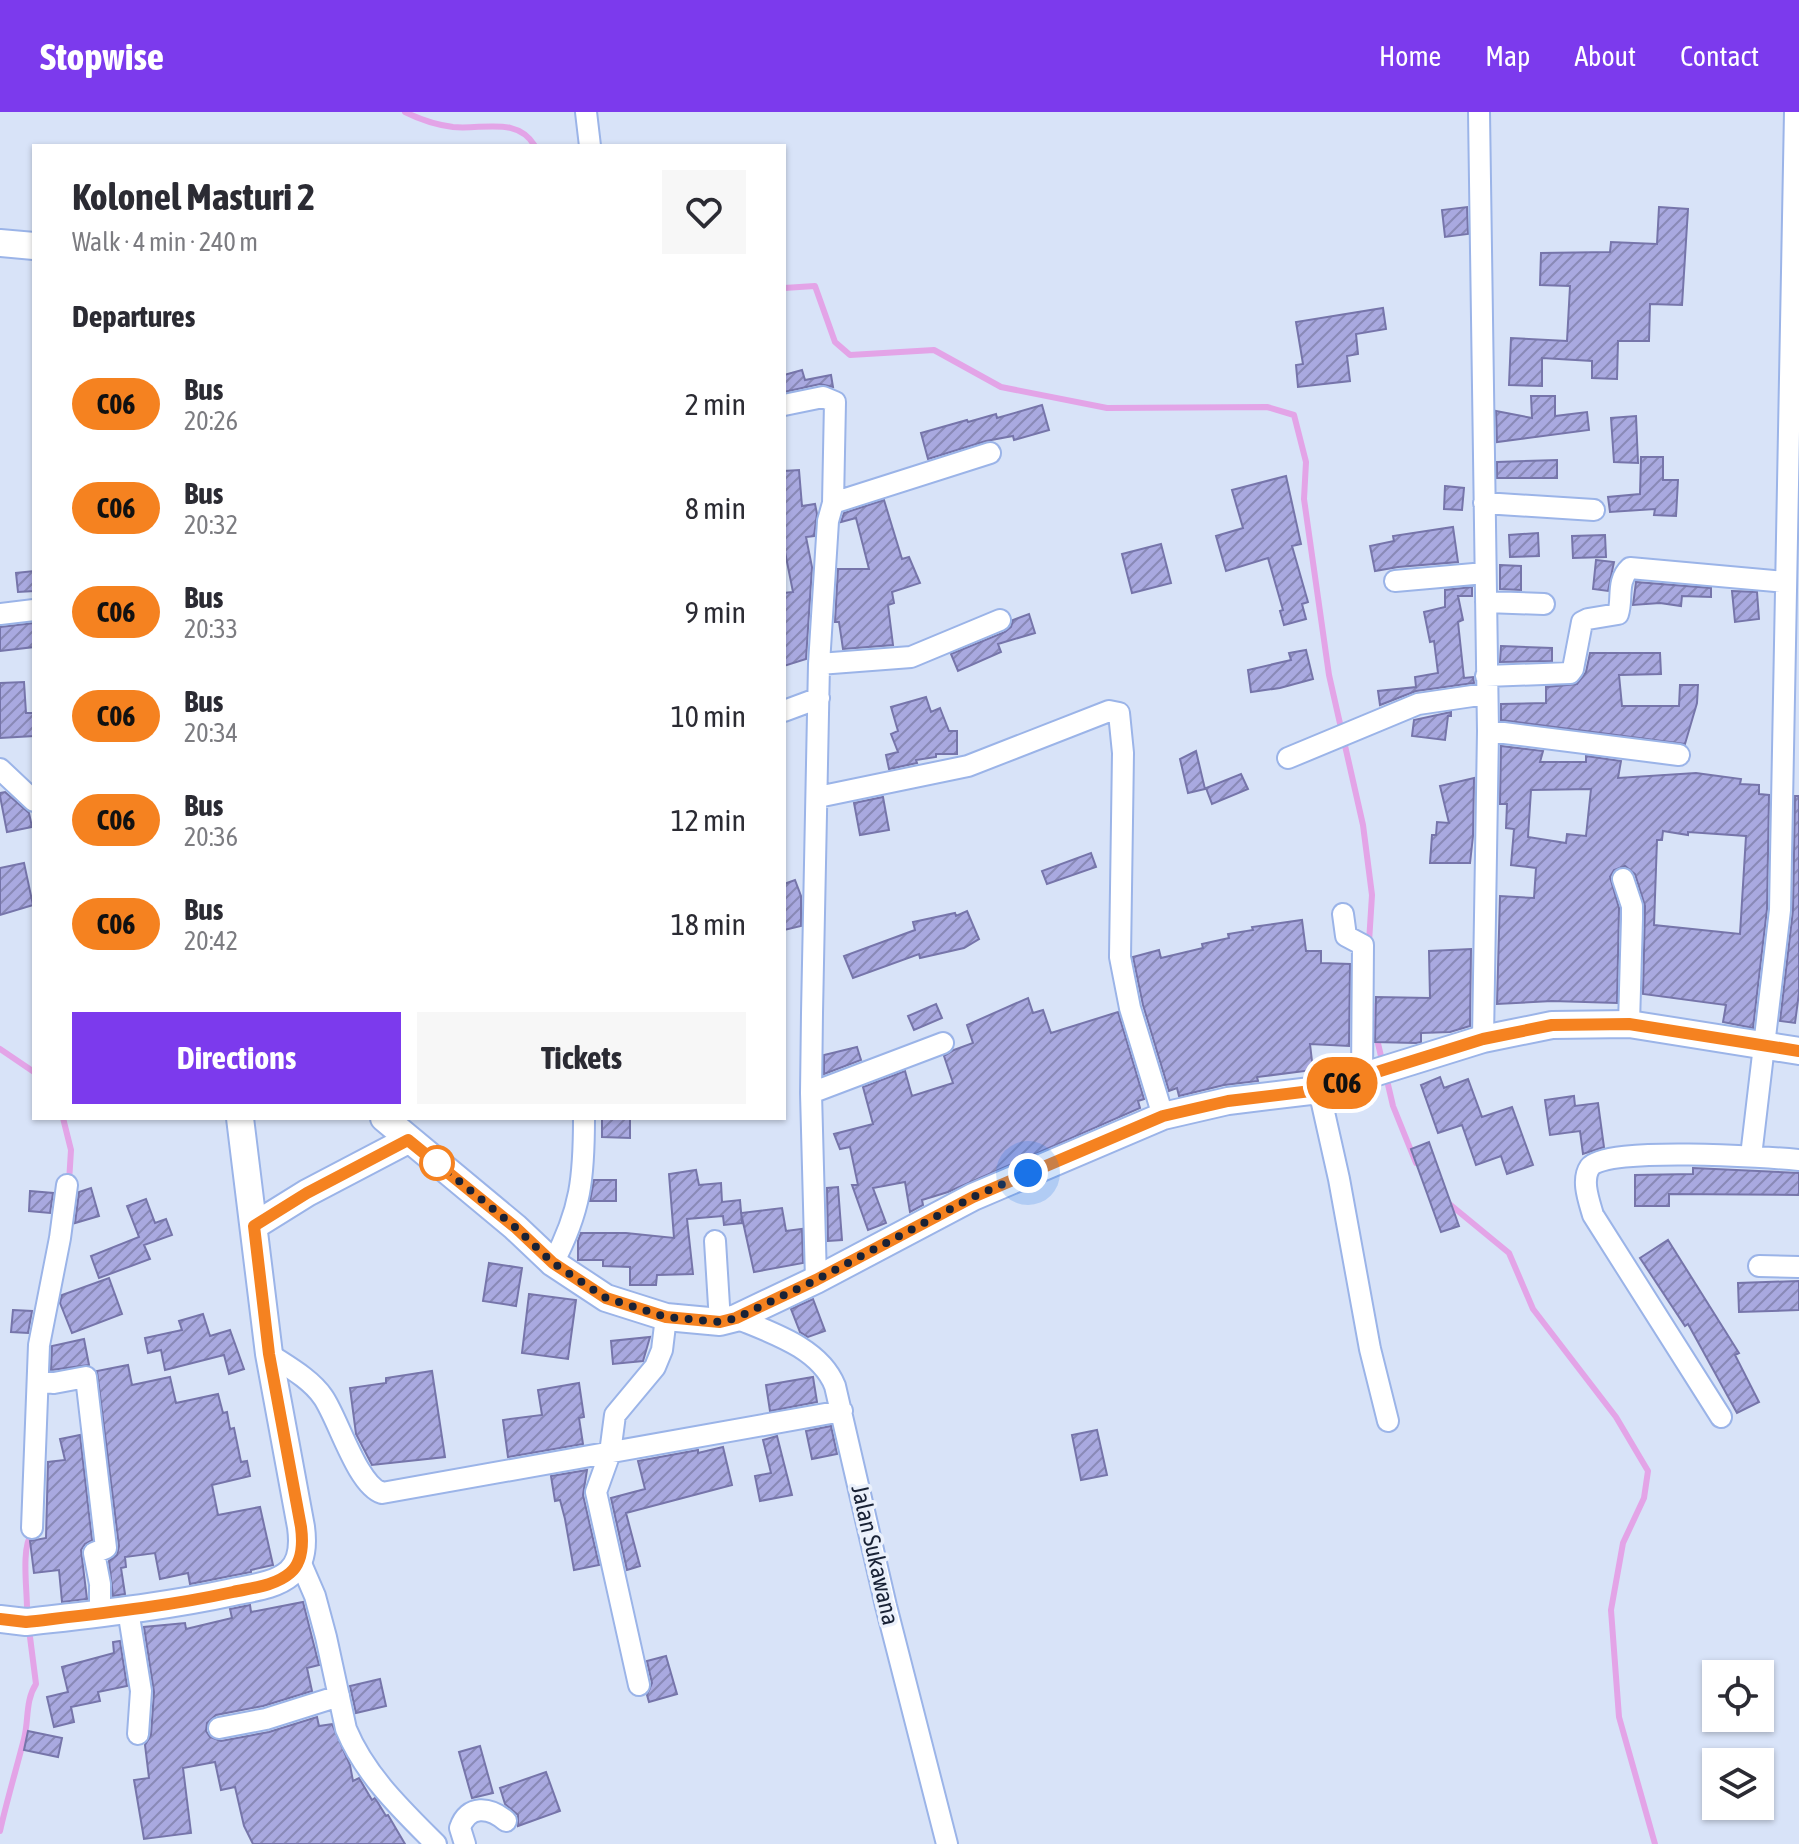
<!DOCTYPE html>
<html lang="en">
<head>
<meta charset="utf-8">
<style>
  :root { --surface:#fff; --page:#f7f7f7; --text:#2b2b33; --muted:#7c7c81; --accent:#7c3aed }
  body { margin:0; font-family:"Asap Condensed",sans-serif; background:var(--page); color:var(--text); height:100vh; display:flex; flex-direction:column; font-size:30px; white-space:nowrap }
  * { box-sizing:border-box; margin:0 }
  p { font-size:26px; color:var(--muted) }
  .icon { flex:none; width:44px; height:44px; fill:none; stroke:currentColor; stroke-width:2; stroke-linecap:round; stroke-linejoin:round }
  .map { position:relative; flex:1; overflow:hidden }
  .sheet { position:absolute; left:32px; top:32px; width:754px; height:976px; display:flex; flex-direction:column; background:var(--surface); border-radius:0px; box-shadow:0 2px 6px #0004 }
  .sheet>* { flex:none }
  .badge { padding:0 16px; border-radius:26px; font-size:28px; line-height:52px }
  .controls { position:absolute; left:1702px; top:1548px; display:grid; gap:16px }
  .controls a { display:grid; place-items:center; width:72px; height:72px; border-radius:0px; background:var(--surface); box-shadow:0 2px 6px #0004; font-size:40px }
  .you { position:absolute; width:40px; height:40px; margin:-20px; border:6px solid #fff; border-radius:50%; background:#1a73e8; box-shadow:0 0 0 12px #1a73e833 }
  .map>.badge { position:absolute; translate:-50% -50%; box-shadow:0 0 0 4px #fff }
  h2 { padding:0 40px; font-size:30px; line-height:72px }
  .round { display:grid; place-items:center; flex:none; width:84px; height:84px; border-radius:0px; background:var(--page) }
  .headline { display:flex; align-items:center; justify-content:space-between; height:136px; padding:0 40px }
  h1 { font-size:38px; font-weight:700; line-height:60px }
  .action { display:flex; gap:16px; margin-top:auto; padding:16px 40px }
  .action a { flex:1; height:92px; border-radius:0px; background:var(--accent); color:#fff; font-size:32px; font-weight:700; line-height:92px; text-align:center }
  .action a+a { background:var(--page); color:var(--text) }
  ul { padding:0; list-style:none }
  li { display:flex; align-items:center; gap:24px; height:104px; padding:0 40px }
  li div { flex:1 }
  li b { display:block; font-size:30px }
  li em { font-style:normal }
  li .badge { min-width:88px; font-weight:700; text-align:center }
  header { display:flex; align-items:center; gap:48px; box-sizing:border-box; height:112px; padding:0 40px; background:var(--accent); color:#fff }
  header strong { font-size:38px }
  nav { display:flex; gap:44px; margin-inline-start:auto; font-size:28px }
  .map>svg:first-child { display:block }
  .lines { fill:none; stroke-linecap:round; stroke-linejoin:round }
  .stream { stroke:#e3a4e7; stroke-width:6 }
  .building { fill:url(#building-hatch); stroke:#7675aa; stroke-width:2; fill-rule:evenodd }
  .minor-casing { stroke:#9bb4e8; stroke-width:24 }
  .major-casing { stroke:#9bb4e8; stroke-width:30 }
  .minor { stroke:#fff; stroke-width:20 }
  .major { stroke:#fff; stroke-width:26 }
  .line-casing { stroke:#fff; stroke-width:18 }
  .line { stroke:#f58220; stroke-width:12 }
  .walk { stroke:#192236; stroke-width:8; stroke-dasharray:0 14.4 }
  .stop-dot { fill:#fff; stroke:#f58220; stroke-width:4 }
  .labels { text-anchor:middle; stroke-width:7; stroke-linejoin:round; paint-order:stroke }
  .street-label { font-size:24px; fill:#192236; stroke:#eaf0fb }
</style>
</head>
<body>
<header>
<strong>Stopwise</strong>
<nav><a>Home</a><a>Map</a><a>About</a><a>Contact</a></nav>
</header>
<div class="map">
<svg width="1799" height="1732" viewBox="0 0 1799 1732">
  <defs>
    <pattern id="building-hatch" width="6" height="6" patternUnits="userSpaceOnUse" patternTransform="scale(2)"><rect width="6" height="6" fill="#a9a9e0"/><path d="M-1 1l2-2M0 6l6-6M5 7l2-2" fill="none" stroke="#8989b6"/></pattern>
  </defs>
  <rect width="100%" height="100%" fill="#d8e3f8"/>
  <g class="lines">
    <path class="stream" d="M405 0C419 7 438 13 453 15 483 18 517 4 535 34
      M784 176 815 174 835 230 850 243 934 238 1001 275 1107 296 1267 295 1294 303 1306 350 1304 387 1329 563 1363 713 1372 783 1369 830
      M1372 893 1374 914 1383 953
      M0 937 34 960
      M1386 964 1393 994 1416 1051
      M63 1006 71 1038 69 1070
      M1447 1090 1509 1141 1533 1197 1616 1305 1648 1359 1644 1386 1623 1431 1611 1498 1619 1605 1655 1732
      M27 1496C27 1477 21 1435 32 1421
      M0 1719C7 1688 16 1658 24 1627 29 1608 25 1589 36 1572L30 1525"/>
  </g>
  <path class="building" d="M1467 95 1468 122 1445 125 1442 98Z
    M1659 95 1688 97 1682 193 1650 192 1649 229H1618L1617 267 1592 266V249L1542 246V274L1509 273 1511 226 1567 229 1570 174 1540 173 1541 141 1610 140 1611 130 1657 132Z
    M1383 196 1386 217 1356 222 1358 242 1347 244 1350 269 1298 275 1296 253 1303 252 1296 210Z
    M802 258 805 268 831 263 833 275 820 272 784 280V263Z
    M1531 284H1555V304L1587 300 1589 318 1497 330 1496 299 1532 306Z
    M1042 293 1049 318 1014 328 1013 324 986 329 928 347 921 321 967 308 968 310 996 302 997 306Z
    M1636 304 1638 351 1614 350 1611 306Z
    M1641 345H1663V368H1678L1676 404 1654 403 1655 397 1610 400 1608 385 1640 382Z
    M1557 348V366H1497V350Z
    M799 358 802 394 815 392 817 402 814 424 806 425 812 455 806 547 784 554V481L793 480 784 435V359Z
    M1286 364 1301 432 1292 434 1308 490 1302 492 1306 507 1284 513 1280 499 1283 498 1268 446 1226 459 1216 424 1243 416 1232 378Z
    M1445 374 1464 376 1462 398 1444 397Z
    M884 388 902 447 909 445 920 471 892 480 894 491 888 493 893 533 843 537 839 510H835L838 457H869L856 406 841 410 844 401Z
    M1453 415 1458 450 1398 455 1375 459 1370 434 1394 429 1393 424Z
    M1538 421 1539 444 1510 445 1509 423Z
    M1605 423 1606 445 1573 446 1572 424Z
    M1161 432 1171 471 1132 481 1122 442Z
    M1596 448 1614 450 1608 479 1593 477Z
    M1500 453 1521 454V478L1500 477Z
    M34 459V479L18 480 16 461Z
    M1636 470 1711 476V485L1682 484 1681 494 1660 491 1633 493Z
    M1472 475V484H1458L1463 508 1458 510 1464 566 1473 565 1474 571 1416 579 1380 593 1378 579 1416 575 1415 565 1438 561 1434 529 1430 530 1424 500 1445 495V478Z
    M1732 479 1757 480 1759 507 1735 510Z
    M1029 502 1035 521 998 532 1001 540 958 559 951 542 1005 520 1011 515 1013 508Z
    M34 511V535L0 539V515Z
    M1501 534 1552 536V549L1500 550Z
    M1306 538 1313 567 1280 576 1251 580 1248 558 1291 548 1289 541Z
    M1590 541H1660L1661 562 1619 563 1622 594H1679L1680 573H1698L1697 591 1685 632 1501 608V592L1546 591V575L1577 572 1586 560Z
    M24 570 26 601H34V624L0 626V571Z
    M926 585 931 600 940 596 949 619H957V642H936V645L916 648 917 651 889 657 886 643 898 640 891 622 898 619 891 595Z
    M1451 600V604H1448L1445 628 1412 624 1414 608Z
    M1501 634 1543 639 1540 650H1586V644L1621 649 1618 666 1696 661 1741 667 1740 672 1759 673V682L1769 683 1767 797 1753 916 1723 910 1726 893 1643 882 1645 794 1635 762 1625 754 1614 758 1610 765 1619 796 1617 891 1552 889 1497 892 1500 784 1534 786 1536 756 1511 753 1514 717 1506 716 1507 692H1500ZM1591 677 1586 724 1567 722 1566 731 1528 725 1531 678ZM1663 719 1688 723V720L1746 724 1740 822 1654 813 1657 728H1662Z
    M1196 639 1205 677 1188 681 1180 647Z
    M1241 662 1248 677 1212 692 1206 676Z
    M1474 666 1473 724 1470 751H1430L1432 723H1436L1437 710 1449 711 1440 674Z
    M5 680 29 701 32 715 7 720 0 684V681Z
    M1795 684H1799V881L1795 911 1780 909 1793 798Z
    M883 685 889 718 860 723 854 691Z
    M1091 741 1096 755 1047 772 1042 759Z
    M24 751 33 793 0 803V756Z
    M795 768 801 784V814L784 818V772Z
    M967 799 979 827 964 836 920 846 919 842 853 866 844 844 915 818 913 810 955 801 956 804Z
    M1302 808 1306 839H1321V851L1350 852 1349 934 1310 932 1313 958 1257 965 1258 969 1224 973 1179 984 1177 976 1169 979 1143 893 1133 845 1159 838 1161 846 1203 836 1202 832 1229 826 1228 822 1253 818 1252 815Z
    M1471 837 1470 914 1450 920 1421 921V930L1416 931 1375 930 1376 885 1430 886 1429 839Z
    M1028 886 1033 901 1043 898 1051 921 1118 900 1144 987 1138 989 1140 996 948 1080 922 1088 923 1093 910 1100 905 1070 873 1076 886 1111 868 1118 852 1073H858L850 1035 840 1037 834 1022 873 1012 863 975 905 959 912 984 953 971 944 944 954 938 973 931 967 913Z
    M936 892 942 906 914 918 908 904Z
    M857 935 861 948 824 962V943Z
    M1440 965 1444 976 1468 967 1482 1005 1512 995 1533 1053 1507 1062 1501 1044 1476 1053 1462 1013 1438 1021 1421 973Z
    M1574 984 1575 994 1598 991 1604 1035 1583 1042 1580 1019 1550 1023 1545 988Z
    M602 1006H630V1026L602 1025Z
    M1429 1030 1459 1114 1441 1120 1411 1037Z
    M1693 1056 1799 1061V1083L1669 1082V1094H1635V1063L1693 1062Z
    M696 1058 699 1073 721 1071 722 1090 740 1088 742 1111 724 1113 723 1104 687 1107 693 1162 657 1163 656 1173H630V1155L603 1154V1148H578V1129L581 1121H626L674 1126 669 1062Z
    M594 1068H616V1089H590Z
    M838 1075 842 1128 828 1129 827 1076Z
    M91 1076 99 1104 75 1111 79 1080Z
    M30 1079 53 1081 50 1101 29 1099Z
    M146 1087 155 1111 166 1107 172 1123 144 1133 150 1147 99 1166 91 1144 139 1125 127 1094Z
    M782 1096 786 1119 802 1117 803 1151 754 1160 741 1101Z
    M1668 1128 1739 1241 1735 1243 1759 1290 1737 1301 1688 1212 1685 1214 1640 1146Z
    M489 1151 522 1156 516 1194 483 1189Z
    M109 1166 122 1202 72 1221 60 1191 62 1183Z
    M1799 1169V1198L1739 1200 1738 1171Z
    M529 1182 576 1188 568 1247 522 1241Z
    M813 1187 825 1219 808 1225 800 1220 791 1197Z
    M13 1198 32 1199 28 1221 11 1220Z
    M203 1202 210 1224 230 1218 244 1257 229 1262 224 1243 165 1258 161 1238 148 1241 145 1226 182 1218 179 1209Z
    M650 1225 643 1249 613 1252 611 1229Z
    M84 1227 89 1253 51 1258 52 1234Z
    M128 1253 132 1273 170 1265 176 1291 218 1282 223 1301 227 1300 230 1317 234 1316 241 1350 247 1349 250 1364 212 1373 218 1403 260 1395 273 1453 251 1458V1460L190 1472 188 1461 160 1467 155 1441 125 1445 126 1455 121 1456 125 1482 113 1484 109 1449 117 1443 119 1434 97 1259Z
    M432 1259 445 1345 372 1353 356 1322 350 1276 386 1271V1266Z
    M813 1265 817 1290 770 1299 766 1273Z
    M579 1271 584 1305 579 1306 583 1332 508 1345 503 1308 542 1303 538 1278Z
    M831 1314 837 1342 812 1347 806 1319Z
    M1097 1318 1107 1363 1081 1368 1072 1323Z
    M80 1323 92 1428 85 1432 81 1438 87 1487 62 1490 59 1458 34 1461 30 1429 46 1426 48 1350 65 1348 60 1327Z
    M777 1324 792 1383 760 1389 755 1364 771 1361 763 1328Z
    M723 1335 732 1373 626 1401 640 1454 627 1458 611 1386 645 1377 638 1349 698 1338V1341Z
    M587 1358 583 1383 599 1453 574 1458 565 1407 560 1388 555 1389 551 1364Z
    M303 1490 319 1553 307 1556 312 1579 263 1594 216 1603 207 1611 206 1619 210 1625 221 1629 269 1620 317 1605 319 1614 332 1612 350 1653 353 1669 359 1666 372 1688 375 1686 386 1704 388 1703 405 1732H253L244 1714 235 1675 221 1678 215 1650 183 1656 191 1721 144 1727 134 1668 149 1666 145 1633 151 1623 154 1580 144 1515 185 1511 186 1517 232 1506 230 1497 250 1493 251 1500Z
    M120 1529 127 1574 98 1580 100 1589 71 1595 74 1610 54 1615 47 1585 68 1580 62 1555 114 1541 113 1530Z
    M666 1544 677 1582 649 1590 647 1583 652 1571 647 1549Z
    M380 1567 386 1594 356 1601 350 1574Z
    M28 1619 62 1626 58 1645 24 1638Z
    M480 1634 493 1681 472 1686 459 1640Z
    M546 1660 560 1699 518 1714V1703L505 1692 500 1676Z"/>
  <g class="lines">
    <defs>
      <path id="minor" d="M586 0 590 34
        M1479 0 1488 619 1483 927
        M784 293 823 285 835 290 833 391
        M1484 391 1594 398
        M1395 469 1485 461
        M1486 490 1544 492
        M0 502 34 498
        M819 552 911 545 1000 508
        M1486 564 1570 561 1573 557 1582 510 1588 507 1618 502C1623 487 1616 469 1630 456L1785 470
        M784 599 819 586
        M1488 619 1679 643
        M1288 646 1418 592 1486 582
        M0 657 34 689
        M818 685 968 654 1109 599 1119 601 1123 641 1120 845 1130 896 1163 1004
        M1623 767 1632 794V807L1629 912
        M1343 802 1346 824 1363 833 1362 966
        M1319 978 1339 1067 1370 1237 1388 1309
        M811 981 943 931
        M1751 1044 1780 798 1795 0
        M715 1129 720 1210
        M553 1151C581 1098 584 1065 584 1006
        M1759 1154 1799 1155
        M816 1168 811 981 812 901 819 552 828 409 833 391 990 341
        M736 1206C772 1221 820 1236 835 1274L886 1494 947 1732
        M269 1242C287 1254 311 1267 323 1285 338 1306 357 1373 382 1381L842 1299
        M38 1269 54 1271 86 1265 106 1436 94 1441 100 1472V1501
        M1721 1305 1593 1103C1589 1089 1581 1068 1590 1055 1605 1034 1769 1045 1799 1048
        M32 1416 39 1233 60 1126 67 1073
        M299 1447 315 1484 326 1525 346 1617C365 1663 401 1697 436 1732
        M128 1498 141 1579 138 1622
        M639 1573 596 1380 610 1341 615 1303 655 1255 662 1238 666 1205
        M219 1616 266 1607 339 1584
        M465 1732 460 1716C468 1692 490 1695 506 1709"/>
      <path id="major" d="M0 131 34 134
        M384 1006 515 1115 553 1151 606 1186 666 1205 720 1210 736 1206 816 1168 973 1085 1163 1004 1228 989 1319 978 1483 927 1552 913 1629 912 1799 939
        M254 1114 307 1081 408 1028
        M0 1507 26 1510C95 1502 164 1495 233 1480 251 1476 275 1474 290 1461 303 1450 303 1430 301 1415L269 1242 240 1006"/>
    </defs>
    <use href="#minor" class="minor-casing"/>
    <use href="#major" class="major-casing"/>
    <use href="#minor" class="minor"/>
    <use href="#major" class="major"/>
  </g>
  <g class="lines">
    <defs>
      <path id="line" d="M0 1507 26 1510C95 1502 165 1495 233 1480 251 1476 275 1474 290 1461 303 1450 303 1430 301 1415L269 1242 254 1114 307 1081 408 1028 515 1115 553 1151 606 1186 666 1205 720 1210 736 1206 816 1168 973 1085 1163 1004 1228 989 1319 978 1483 927 1552 913 1629 912 1799 939"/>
    </defs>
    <use href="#line" class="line-casing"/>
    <use href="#line" class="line"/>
    <path class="walk" d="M437 1051 515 1115 553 1151 606 1186 666 1205 720 1210 736 1206 816 1168 973 1085 1028 1061"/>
  </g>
  <circle class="stop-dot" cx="437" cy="1051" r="16"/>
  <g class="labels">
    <g class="street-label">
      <text transform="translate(875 1443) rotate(77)" y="8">Jalan Sukawana</text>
    </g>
  </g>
</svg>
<div class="controls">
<a><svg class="icon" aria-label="locate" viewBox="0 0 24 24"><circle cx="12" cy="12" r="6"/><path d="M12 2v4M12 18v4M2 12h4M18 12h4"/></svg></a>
<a><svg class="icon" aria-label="layers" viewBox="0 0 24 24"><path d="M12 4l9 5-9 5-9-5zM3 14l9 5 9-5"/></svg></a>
</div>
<div class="you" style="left:1028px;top:1061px"></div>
<b class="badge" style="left:1342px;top:971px;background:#f58220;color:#111">C06</b>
<section class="sheet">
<div class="headline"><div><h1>Kolonel Masturi 2</h1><p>Walk · 4 min · 240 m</p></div><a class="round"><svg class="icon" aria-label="heart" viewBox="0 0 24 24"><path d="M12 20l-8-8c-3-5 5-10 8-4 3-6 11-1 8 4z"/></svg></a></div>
<h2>Departures</h2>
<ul>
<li><span class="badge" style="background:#f58220;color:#111">C06</span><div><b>Bus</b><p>20:26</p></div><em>2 min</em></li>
<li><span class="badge" style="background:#f58220;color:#111">C06</span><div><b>Bus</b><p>20:32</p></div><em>8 min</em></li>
<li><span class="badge" style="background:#f58220;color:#111">C06</span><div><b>Bus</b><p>20:33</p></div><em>9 min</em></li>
<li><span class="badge" style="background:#f58220;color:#111">C06</span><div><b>Bus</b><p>20:34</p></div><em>10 min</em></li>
<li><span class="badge" style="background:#f58220;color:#111">C06</span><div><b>Bus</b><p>20:36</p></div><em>12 min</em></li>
<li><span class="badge" style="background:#f58220;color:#111">C06</span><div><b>Bus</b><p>20:42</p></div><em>18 min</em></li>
</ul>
<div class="action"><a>Directions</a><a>Tickets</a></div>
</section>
</div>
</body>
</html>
